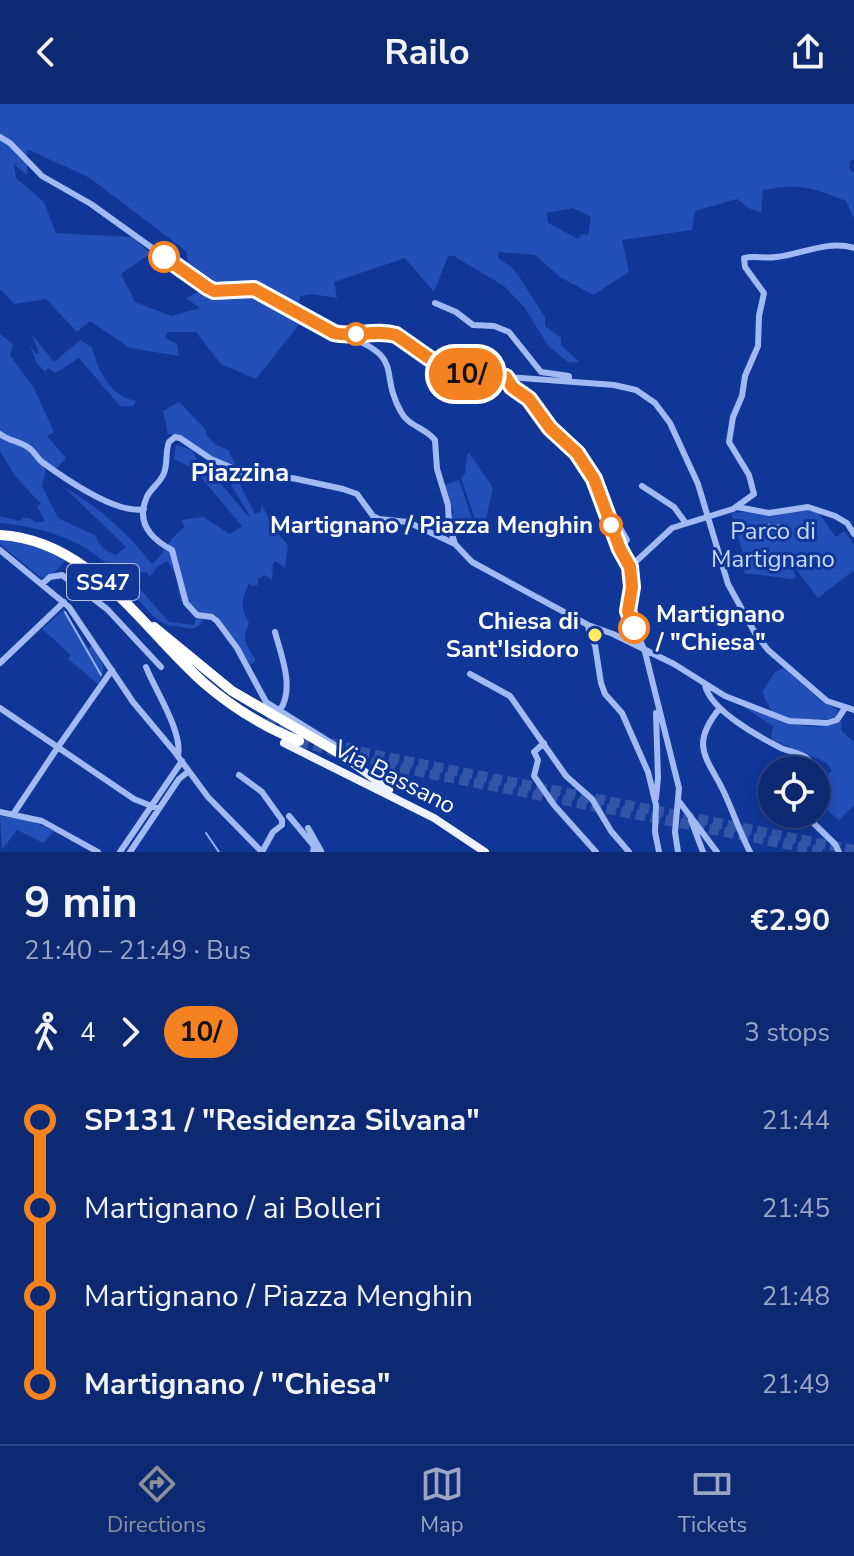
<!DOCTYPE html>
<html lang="en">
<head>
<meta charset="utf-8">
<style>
  :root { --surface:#0c2972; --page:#153177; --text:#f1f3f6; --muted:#9aa6c4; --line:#2c4584; --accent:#8c9099 }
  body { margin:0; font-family:"Nunito Sans",sans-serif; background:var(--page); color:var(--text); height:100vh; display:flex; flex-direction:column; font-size:30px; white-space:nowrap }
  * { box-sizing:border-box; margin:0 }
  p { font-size:26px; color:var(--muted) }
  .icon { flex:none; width:44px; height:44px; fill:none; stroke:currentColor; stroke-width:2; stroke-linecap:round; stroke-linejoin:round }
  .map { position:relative; height:748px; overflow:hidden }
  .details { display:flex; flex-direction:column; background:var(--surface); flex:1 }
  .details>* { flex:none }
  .badge { padding:0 16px; border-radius:26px; font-size:28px; line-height:52px }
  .fabs { position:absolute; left:758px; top:652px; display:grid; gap:16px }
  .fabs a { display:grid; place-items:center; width:72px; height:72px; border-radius:50%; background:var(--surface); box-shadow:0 4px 12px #0003,0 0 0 2px var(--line); font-size:40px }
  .map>.badge { position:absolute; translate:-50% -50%; box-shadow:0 0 0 4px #fff }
  .legs { display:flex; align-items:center; gap:12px; height:88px; padding:0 24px; font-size:26px }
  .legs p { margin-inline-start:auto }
  .head { display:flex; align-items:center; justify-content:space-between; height:136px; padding:0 24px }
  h1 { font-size:44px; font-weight:700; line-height:60px }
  ul { padding:0 24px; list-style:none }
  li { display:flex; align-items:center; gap:28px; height:88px; font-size:30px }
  li i { display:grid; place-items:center; width:12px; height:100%; margin:0 10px; background:currentColor }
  li i::after { content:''; width:20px; height:20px; margin:-10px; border:6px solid; border-radius:50%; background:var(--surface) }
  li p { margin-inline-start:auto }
  li:first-child i { background:linear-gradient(#0000 50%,currentColor 0) }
  li:last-child i { background:linear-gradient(currentColor 50%,#0000 0) }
  header { display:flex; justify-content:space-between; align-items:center; height:104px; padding:0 24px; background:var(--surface); font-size:36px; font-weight:700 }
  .dock { display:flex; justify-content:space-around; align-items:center; height:112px; border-top:2px solid var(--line); background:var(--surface); font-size:22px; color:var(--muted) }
  .dock a { display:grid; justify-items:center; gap:4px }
  .dock .on { color:var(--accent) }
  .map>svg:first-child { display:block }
  .green { fill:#224fb8; fill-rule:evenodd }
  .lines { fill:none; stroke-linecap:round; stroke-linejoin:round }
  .stream { stroke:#92b2f8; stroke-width:2 }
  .highway-tunnel { stroke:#3455a7; stroke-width:10; stroke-dasharray:10 5; stroke-linecap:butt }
  .minor { stroke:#a1baf4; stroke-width:6 }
  .major { stroke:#eef2ff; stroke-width:8 }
  .highway { stroke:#fff; stroke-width:10 }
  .line-1-casing { stroke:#fff; stroke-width:18 }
  .line-1 { stroke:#f58220; stroke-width:12 }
  .stop-1-dot { fill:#fff; stroke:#f58220; stroke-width:4 }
  .poi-dot { fill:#ffea64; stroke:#103798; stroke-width:3 }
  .labels { text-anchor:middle; stroke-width:6; stroke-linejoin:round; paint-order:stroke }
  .shield { fill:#103798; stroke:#b7c3e0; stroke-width:2 }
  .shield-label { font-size:22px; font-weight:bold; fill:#fff }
  .stop-label { font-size:24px; font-weight:bold; fill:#fff; stroke:#103798; text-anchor:end }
  .park-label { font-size:24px; fill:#c9d9fe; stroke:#103798 }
  .poi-label { font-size:24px; font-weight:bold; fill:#fff; stroke:#103798; text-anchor:end }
  .street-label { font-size:24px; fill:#fff; stroke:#103798 }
  .neighbourhood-label { font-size:26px; font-weight:bold; fill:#fff; stroke:#103798 }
</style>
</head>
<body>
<header><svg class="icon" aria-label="back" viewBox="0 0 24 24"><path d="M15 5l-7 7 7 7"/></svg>Railo<svg class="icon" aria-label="share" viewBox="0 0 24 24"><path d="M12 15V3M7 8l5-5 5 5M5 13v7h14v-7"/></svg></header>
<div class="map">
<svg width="854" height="748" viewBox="0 0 854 748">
  <rect width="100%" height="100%" fill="#103798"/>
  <path class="green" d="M0 0H854V56L850 57 849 64 854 69V114L846 97C812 83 799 79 763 86L761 108 750 105 737 95 695 107 692 126 622 136 629 168 593 191 560 173 535 151 499 148 498 154 514 165 545 213V222L561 234V241L579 258H568L549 243 524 203 504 182 454 152H448L434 188 405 154 334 178 337 194 312 190 300 192 298 206 267 189 261 197 282 208 285 206 302 217 256 275 221 260 196 228H168L165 234 177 240 179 252 130 244 90 217 77 228 46 195 14 200 0 185ZM27 45 90 74 186 147 189 164 211 181 186 194 200 204 171 212 135 198 121 170 151 149 131 133 56 129 44 98 16 74 14 60 27 71ZM573 104 591 113 588 131 582 130 578 135 548 119 547 109Z
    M0 230 13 240 10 251 34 284 54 328 47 332 66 354 57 364 44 363 46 366 42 382 58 414 96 432C99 443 106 447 116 451L126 443 64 383C102 406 124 425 152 460 165 449 171 431 185 423L181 416 203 413 230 430 242 422 195 366 174 355 176 341 192 346 199 360 217 375 247 411 250 412 224 369 237 375 255 410 260 408 262 401 273 424 288 441 285 464 276 457 273 459 272 476 265 471 258 475V481L250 482 251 480 249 479C242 496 239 502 249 519 241 536 246 541 256 556L251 561 215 510H206C200 526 193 526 178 522 174 522 169 522 165 520 149 512 137 493 126 480 93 439 51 424 0 419V412L20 417 23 414H30L35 418H45L37 402 41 400 16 373 0 348ZM167 457 175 469 181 497 189 499 198 510 194 521 169 518 132 476 137 469 146 468 150 473 157 463Z
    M32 231 54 258 80 236 92 243C98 267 110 292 136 297L133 302H120L79 254 55 269 48 264 45 268 36 258 30 241 36 250 39 249Z
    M179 298 206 326V331L215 340 228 346 238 365 212 353 181 331 168 330 163 307Z
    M469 349 493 384 486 414 476 418 461 374 465 370 467 351Z
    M459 376 474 421 455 427 449 411 454 409 444 381Z
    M804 404 818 408 836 433 844 427 854 440V466L818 494 795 464 793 466 796 474 792 475 743 469 747 463 731 409Z
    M0 434H11L68 453C61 462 52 475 40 473L0 440Z
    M64 505 88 544 92 542C102 556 108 564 98 580L68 555 71 551 42 525Z
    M784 564 823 598 838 606 834 615 792 616 772 608 762 588 775 568Z
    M736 598C770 611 806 632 842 618L841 626 854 638V701L839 716 818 699 826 680 827 671 832 667 827 659 771 635 773 622Z
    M0 712 26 715 54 727 43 739 17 726 2 746Z"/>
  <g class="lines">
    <path class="stream" d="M766 421 785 422
      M65 508 101 571
      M206 729 219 748"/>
    <path class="highway-tunnel" d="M266 615 297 628
      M299 637 365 657 826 748
      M331 639 366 649 854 746"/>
    <path class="minor" d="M0 33 10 39 42 72 91 100 208 184 214 187 254 185 334 229C353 234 374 224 393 231 415 239 431 259 453 269L614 281 636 286 655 299 670 319 698 380 728 480 755 529 768 546 827 597 854 606
      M435 199 456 208 473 221 494 222 509 228 541 268 569 272V276
      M347 232C406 255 378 267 401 308 408 322 426 324 435 336L437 365 448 401 449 421 455 440 472 458 588 521 613 530 674 560 725 592 789 617 827 619 837 616 845 604
      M506 273 512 283 529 295 550 324 577 349 627 436 620 443
      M0 330C9 337 20 337 29 344 34 347 37 354 42 358 64 374 116 411 144 405
      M642 382 674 403 685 418
      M604 398 620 445 630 463 632 483 628 507 645 548 679 684 675 728 678 748
      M737 403 769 409 808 403 835 412 847 419 854 430
      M0 446 69 503 133 598 174 647 208 693 262 748
      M630 463 672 424 733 405 754 390 749 371 729 338 733 313 742 292 745 272 758 242 759 212 764 189 745 163 744 154C754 151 765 155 776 153 802 150 828 136 854 144
      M42 480 50 473 62 471 107 505 161 563
      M588 521 590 532 595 541 601 579 605 590 622 609 648 668 656 701 655 728 659 748
      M275 528C281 551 295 584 280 606
      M0 559 64 498
      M146 563C155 586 183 628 178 652
      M470 570 510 592 566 672 592 695 611 727 629 748
      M705 581C710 606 759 633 781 644 790 648 801 648 809 656L802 666
      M0 604 134 695 159 705
      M720 604C686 645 711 656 727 695 735 713 741 731 750 748
      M656 609 658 674 656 694
      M544 639 534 648 538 656 534 672 554 701 596 748
      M58 643 112 566
      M339 649 338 643 266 598 237 544 217 517 212 513 197 511 186 499 172 446C153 436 136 420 146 395 149 385 160 380 164 369 168 359 165 348 169 338L175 333 180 334 211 355 261 376 292 374 343 385 357 390 373 412 379 415 408 418 455 440
      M239 671 262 688 282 716V721L273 728 262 748
      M678 696 717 748
      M0 708 42 717 98 748
      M14 709 58 643
      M804 710 835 740 839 748
      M289 712 314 742 313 748
      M691 716 703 748
      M308 724 321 747H314
      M120 748 182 657
      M130 748 179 675 189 667"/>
    <path class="major" d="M284 639 434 714 485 748
      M339 649 389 686"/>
    <path class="highway" d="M0 431C91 436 142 524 204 579 233 604 264 623 299 637
      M154 523 232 587 339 649"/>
  </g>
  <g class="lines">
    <defs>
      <path id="line-1" d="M164 153 208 184 214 187 254 185 334 229C355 234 375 225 396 231L443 264 453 269 506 273 512 283 529 295 550 324 577 349 594 375 620 445 630 463 632 483 628 507 634 524"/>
    </defs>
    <use href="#line-1" class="line-1-casing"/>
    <use href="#line-1" class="line-1"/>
  </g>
  <g class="stop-1-dot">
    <circle cx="164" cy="153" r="14"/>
    <circle cx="356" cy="230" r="10"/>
    <circle cx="611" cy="421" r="10"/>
    <circle cx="634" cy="524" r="14"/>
  </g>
  <circle class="poi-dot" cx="595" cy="531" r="8"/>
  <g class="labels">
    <rect class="shield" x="67" y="460" width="72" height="36" rx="6"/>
    <g class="shield-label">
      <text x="103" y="486">SS47</text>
    </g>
    <g class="stop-label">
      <text x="593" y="429">Martignano / Piazza Menghin</text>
      <text x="656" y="518" text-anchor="start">Martignano<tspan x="656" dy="28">/ "Chiesa"</tspan></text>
    </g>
    <g class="park-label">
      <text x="773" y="435">Parco di<tspan x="773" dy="28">Martignano</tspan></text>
    </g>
    <g class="poi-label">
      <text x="579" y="525">Chiesa di<tspan x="579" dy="28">Sant'Isidoro</tspan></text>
    </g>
    <g class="street-label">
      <text transform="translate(395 673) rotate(27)" y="8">Via Bassano</text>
    </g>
    <g class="neighbourhood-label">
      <text x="240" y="377">Piazzina</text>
    </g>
  </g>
</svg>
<div class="fabs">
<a><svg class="icon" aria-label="locate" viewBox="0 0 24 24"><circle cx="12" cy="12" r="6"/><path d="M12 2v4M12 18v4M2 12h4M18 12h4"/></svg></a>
</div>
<b class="badge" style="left:466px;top:270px;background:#f58220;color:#111">10/</b>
</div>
<section class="details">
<div class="head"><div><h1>9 min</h1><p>21:40 – 21:49 · Bus</p></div><b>€2.90</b></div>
<div class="legs"><svg class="icon" aria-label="walk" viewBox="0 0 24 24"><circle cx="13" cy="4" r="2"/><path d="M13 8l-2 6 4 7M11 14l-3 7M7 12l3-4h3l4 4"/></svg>4<svg class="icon" aria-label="forward" viewBox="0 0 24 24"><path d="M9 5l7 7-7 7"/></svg><b class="badge" style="background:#f58220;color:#111">10/</b><p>3 stops</p></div>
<ul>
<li><i style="color:#f58220"></i><b>SP131 / &quot;Residenza Silvana&quot;</b><p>21:44</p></li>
<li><i style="color:#f58220"></i><span>Martignano / ai Bolleri</span><p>21:45</p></li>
<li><i style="color:#f58220"></i><span>Martignano / Piazza Menghin</span><p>21:48</p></li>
<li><i style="color:#f58220"></i><b>Martignano / &quot;Chiesa&quot;</b><p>21:49</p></li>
</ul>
</section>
<nav class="dock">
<a class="on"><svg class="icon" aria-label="directions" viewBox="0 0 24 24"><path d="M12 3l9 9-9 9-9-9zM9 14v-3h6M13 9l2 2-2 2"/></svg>Directions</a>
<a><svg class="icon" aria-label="map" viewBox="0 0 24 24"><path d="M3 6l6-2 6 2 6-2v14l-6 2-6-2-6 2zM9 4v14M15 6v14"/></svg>Map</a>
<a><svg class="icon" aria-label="tickets" viewBox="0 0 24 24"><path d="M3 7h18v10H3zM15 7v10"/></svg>Tickets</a>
</nav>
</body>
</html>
